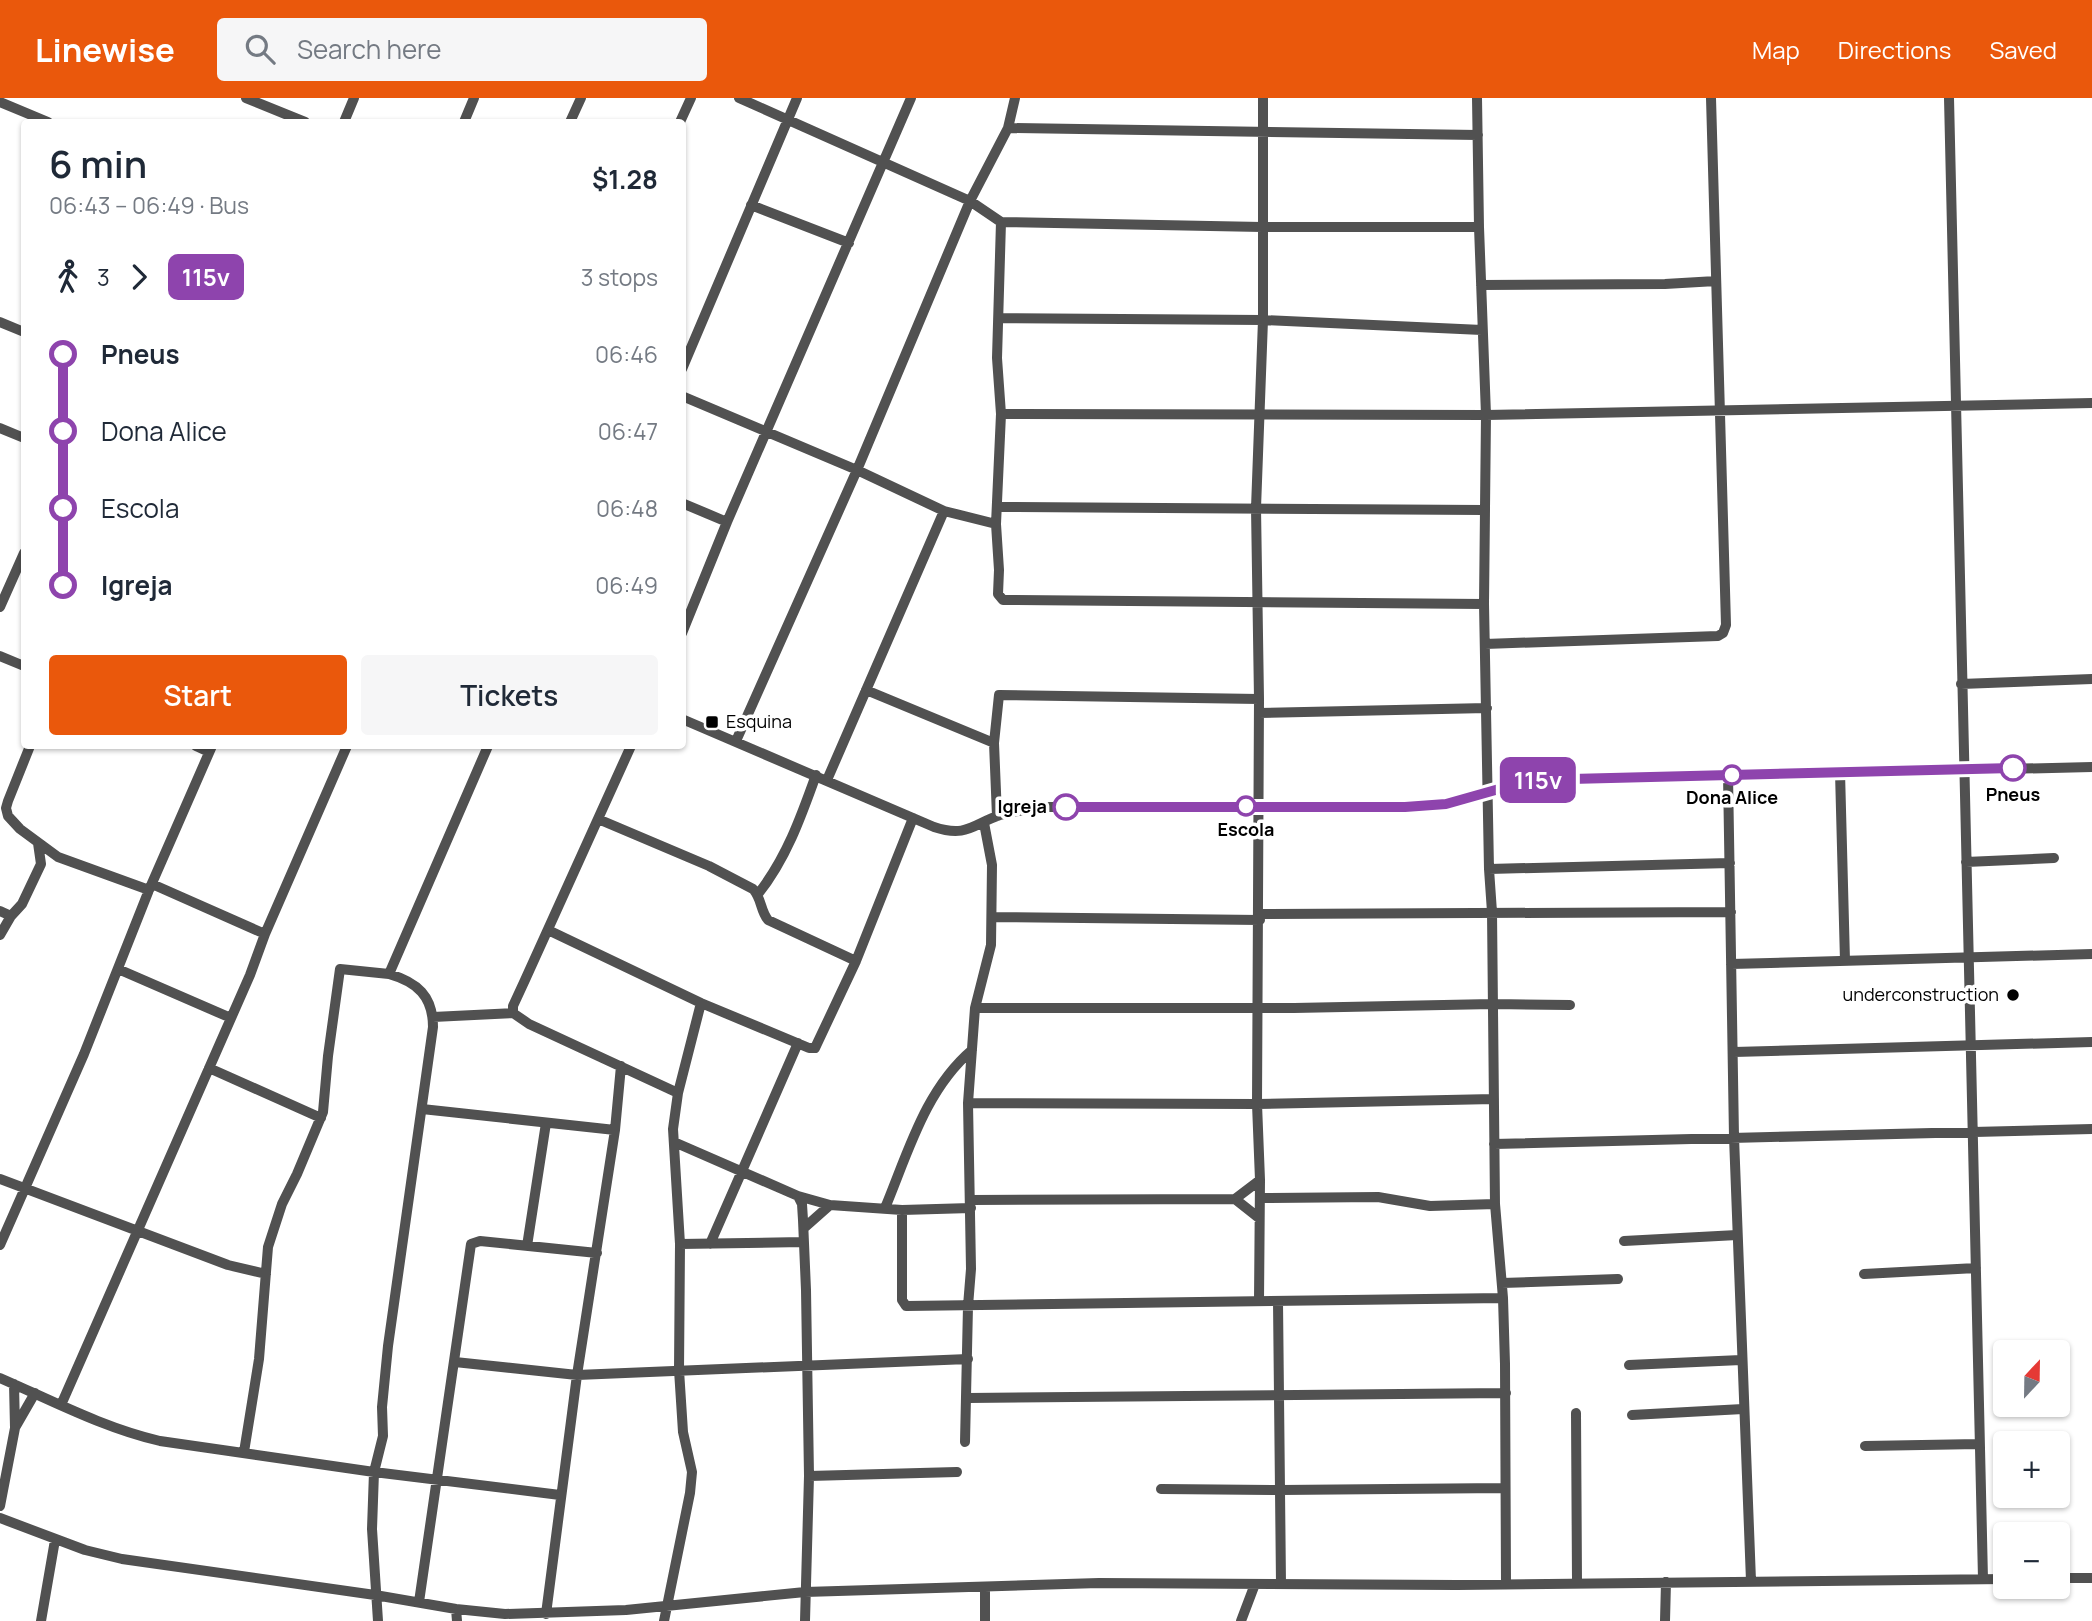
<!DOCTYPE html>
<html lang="en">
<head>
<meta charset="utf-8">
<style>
  :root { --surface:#fff; --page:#f6f6f7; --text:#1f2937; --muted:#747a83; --accent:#ea580c }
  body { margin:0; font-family:Manrope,sans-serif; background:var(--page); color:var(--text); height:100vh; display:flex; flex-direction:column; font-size:26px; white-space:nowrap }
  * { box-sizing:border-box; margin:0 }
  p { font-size:23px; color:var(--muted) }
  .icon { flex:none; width:38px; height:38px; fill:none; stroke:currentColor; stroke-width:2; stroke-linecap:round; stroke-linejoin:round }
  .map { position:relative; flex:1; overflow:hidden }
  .side { position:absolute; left:21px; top:21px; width:665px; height:630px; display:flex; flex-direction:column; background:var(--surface); border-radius:7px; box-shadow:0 2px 5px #0004 }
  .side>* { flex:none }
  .badge { padding:0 14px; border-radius:10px; font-size:24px; line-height:46px }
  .needle { width:46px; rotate:22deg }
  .fabs { position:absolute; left:1993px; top:1242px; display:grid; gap:14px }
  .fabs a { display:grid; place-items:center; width:77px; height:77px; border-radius:7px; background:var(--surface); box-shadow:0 2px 5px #0004; font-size:35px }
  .map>.badge { position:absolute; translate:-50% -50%; box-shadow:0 0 0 4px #fff }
  .legs { display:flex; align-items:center; gap:10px; height:77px; padding:0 28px; font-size:23px }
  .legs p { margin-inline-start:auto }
  .summary { display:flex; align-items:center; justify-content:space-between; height:119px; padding:0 28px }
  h1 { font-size:38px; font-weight:600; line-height:52px }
  .action { display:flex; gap:14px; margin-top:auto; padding:14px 28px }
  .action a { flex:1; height:80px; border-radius:7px; background:var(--accent); color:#fff; font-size:28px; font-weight:600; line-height:80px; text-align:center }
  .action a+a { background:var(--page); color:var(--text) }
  ul { padding:0 28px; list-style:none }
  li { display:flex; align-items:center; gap:24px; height:77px; font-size:26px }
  li i { display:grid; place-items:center; width:10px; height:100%; margin:0 9px; background:currentColor }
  li i::after { content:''; width:18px; height:18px; margin:-9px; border:5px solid; border-radius:50%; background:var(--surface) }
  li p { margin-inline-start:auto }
  li:first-child i { background:linear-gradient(#0000 50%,currentColor 0) }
  li:last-child i { background:linear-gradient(currentColor 50%,#0000 0) }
  header { display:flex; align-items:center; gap:42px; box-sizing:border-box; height:98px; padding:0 35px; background:var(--accent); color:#fff }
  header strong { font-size:33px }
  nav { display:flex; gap:38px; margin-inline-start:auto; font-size:24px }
  .search { width:490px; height:63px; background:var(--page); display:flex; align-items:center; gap:18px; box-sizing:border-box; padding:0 24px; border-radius:7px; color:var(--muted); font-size:26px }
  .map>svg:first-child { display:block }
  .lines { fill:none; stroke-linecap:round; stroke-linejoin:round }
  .minor { stroke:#515151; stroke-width:10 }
  .line-1-casing { stroke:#fff; stroke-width:16 }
  .line-1 { stroke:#8e44ad; stroke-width:10 }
  .poi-dot { fill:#000; stroke:#fff; stroke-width:2.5 }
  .stop-1-dot { fill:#fff; stroke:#8e44ad; stroke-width:3.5 }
  .labels { text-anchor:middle; stroke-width:7; stroke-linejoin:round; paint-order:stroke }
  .poi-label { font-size:18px; fill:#000; stroke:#fff; text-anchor:start }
  .stop-label { font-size:18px; font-weight:bold; fill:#000; stroke:#fff }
</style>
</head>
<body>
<header>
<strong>Linewise</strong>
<div class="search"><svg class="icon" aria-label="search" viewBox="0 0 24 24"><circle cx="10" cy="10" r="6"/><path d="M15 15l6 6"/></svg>Search here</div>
<nav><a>Map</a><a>Directions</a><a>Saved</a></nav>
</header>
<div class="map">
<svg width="2092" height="1523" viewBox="0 0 2092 1523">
  <rect width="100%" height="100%" fill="#fff"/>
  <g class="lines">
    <path class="minor" d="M246 0 305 24
      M739 0 970 103 1001 124 1262 129H1479
      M1477 0 1479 129 1486 317 1484 506 1489 771 1492 814 1495 1106 1503 1200 1505 1266 1506 1485
      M1949 0 1983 1481
      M0 4 48 24
      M344 24 354 0
      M464 24 474 0
      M570 24 581 0
      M680 24 691 0
      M1008 30 1478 37
      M751 107 849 145
      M1001 124 997 260 1001 316 1486 317 2092 305
      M1481 187 1665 186 1716 183
      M999 220 1263 222 1482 232
      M0 224 24 234
      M682 271 797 0
      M682 298 857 372 944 413 996 426 999 472 998 496 1003 502 1484 506
      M0 330 24 340
      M682 405 727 424
      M998 409 1484 412
      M996 426 1001 316
      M0 509 24 455
      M682 535 727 424 911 0
      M1485 546 1718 538 1723 535 1726 527 1711 0
      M0 558 24 568
      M1961 586 2092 581
      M866 592 994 645
      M1259 615 1487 610
      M682 621 934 729C967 740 973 726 1000 717 1014 713 1030 711 1045 709H1405L1446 706 1531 682 2092 669
      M736 643 857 372 970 103 1008 30 1015 0
      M30 648 8 703 6 710 8 718 20 731 58 759 149 792
      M196 648 209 654
      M631 648 525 882 513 908V915L529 926 678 995
      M1840 674 1845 863
      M1728 677 1734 1039 1751 1483
      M827 682 944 413
      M997 718 994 645 999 597 1259 601
      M598 721 709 768 753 791C762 801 760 812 768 822L856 863
      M1966 764 2054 760
      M1489 771 1730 765
      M152 786 265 836
      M758 796C786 761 801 719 816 677
      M0 813 11 818 22 806 41 766 38 745
      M1260 816 1731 814
      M992 819 1260 822
      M548 832 701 905 809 950H815L856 863 913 720
      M0 837 11 818
      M1731 866 2092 856
      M118 871 231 920
      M975 910H1294L1493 906 1570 907
      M433 919 513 915
      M1734 954 2092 944
      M209 970 321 1020
      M968 1005 1257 1006 1494 1001
      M422 1011 615 1032
      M674 1044 798 1098 830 1107 902 1112 971 1110
      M1494 1046 2092 1031
      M0 1081 228 1167 266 1176
      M798 1098 802 1106 803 1122 806 1192 809 1378 805 1523
      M1260 1100 1378 1099 1430 1108 1495 1106
      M1235 1101 1259 1120
      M971 1102 1235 1101 1260 1082
      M885 1110C908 1055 925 992 972 952
      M902 1112V1202L906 1208 1503 1200
      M804 1130 830 1107
      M1624 1143 1737 1137
      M680 1146 803 1144
      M710 1146 798 945
      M0 1147 84 956 149 792 212 648
      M527 1148 546 1025
      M1864 1176 1976 1170
      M1502 1185 1618 1181
      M1259 1203 1260 1082 1257 1006 1259 601 1256 410 1263 222V0
      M1278 1204 1281 1486
      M455 1264 577 1277 968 1261
      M1629 1267 1741 1262
      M0 1280C53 1303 104 1330 160 1343L374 1374 560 1397
      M968 1300 1506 1295
      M61 1307 250 877 265 836 347 648
      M1576 1315 1577 1484
      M1632 1317 1743 1311
      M16 1328 35 1295
      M965 1344 968 1208 971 1171 968 1005 975 910 991 847 992 767 984 725
      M1865 1348 1979 1346
      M244 1354 259 1261 268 1149 282 1106 297 1076 323 1014 328 958 340 871 389 876 488 648
      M809 1378 957 1374
      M1161 1391 1281 1392 1505 1390
      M0 1408 15 1330 14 1286
      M0 1420 85 1452 122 1461 375 1497 456 1511 505 1516 626 1512 805 1494 1099 1485 1457 1487 2006 1481
      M2058 1480H2092
      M419 1504 471 1146 480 1143 597 1155
      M456 1511 457 1523
      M546 1516 577 1277 615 1032 621 968
      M41 1523 55 1442
      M378 1523 372 1431 374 1374 383 1338 382 1309 388 1248 433 929C433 898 417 884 389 876
      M664 1523 690 1395 692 1374 683 1334 679 1272 680 1146 673 1031 678 995 701 905
      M985 1523V1490
      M1241 1523 1255 1486
      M1665 1523 1666 1484"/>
  </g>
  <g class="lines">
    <defs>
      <path id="line-1" d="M1066 709H1405L1446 706 1531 682 2013 670"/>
    </defs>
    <use href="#line-1" class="line-1-casing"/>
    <use href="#line-1" class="line-1"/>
  </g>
  <g class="poi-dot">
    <rect x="705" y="617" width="14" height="14" rx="3.5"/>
    <circle cx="2013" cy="897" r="7"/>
  </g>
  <g class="stop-1-dot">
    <circle cx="2013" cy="670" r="12"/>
    <circle cx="1732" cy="677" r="9"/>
    <circle cx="1246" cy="708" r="9"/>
    <circle cx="1066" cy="709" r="12"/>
  </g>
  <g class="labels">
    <g class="poi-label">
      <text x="726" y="630">Esquina</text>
      <text x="1999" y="903" text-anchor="end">underconstruction</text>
    </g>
    <g class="stop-label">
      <text x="2013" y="703">Pneus</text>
      <text x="1732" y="706">Dona Alice</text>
      <text x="1047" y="715" text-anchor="end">Igreja</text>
      <text x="1246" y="738">Escola</text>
    </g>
  </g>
</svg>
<div class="fabs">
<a><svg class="needle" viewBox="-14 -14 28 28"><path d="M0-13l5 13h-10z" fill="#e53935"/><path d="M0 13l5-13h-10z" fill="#747a83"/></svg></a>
<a>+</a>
<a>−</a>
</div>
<b class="badge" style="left:1538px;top:682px;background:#8e44ad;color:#fff">115v</b>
<section class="side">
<div class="summary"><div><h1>6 min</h1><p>06:43 – 06:49 · Bus</p></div><b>$1.28</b></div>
<div class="legs"><svg class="icon" aria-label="walk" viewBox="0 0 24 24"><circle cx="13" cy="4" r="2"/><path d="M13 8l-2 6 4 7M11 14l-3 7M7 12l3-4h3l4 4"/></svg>3<svg class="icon" aria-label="forward" viewBox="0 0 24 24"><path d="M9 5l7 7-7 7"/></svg><b class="badge" style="background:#8e44ad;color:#fff">115v</b><p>3 stops</p></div>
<ul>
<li><i style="color:#8e44ad"></i><b>Pneus</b><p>06:46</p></li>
<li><i style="color:#8e44ad"></i><span>Dona Alice</span><p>06:47</p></li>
<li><i style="color:#8e44ad"></i><span>Escola</span><p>06:48</p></li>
<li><i style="color:#8e44ad"></i><b>Igreja</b><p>06:49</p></li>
</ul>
<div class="action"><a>Start</a><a>Tickets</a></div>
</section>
</div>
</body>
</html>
